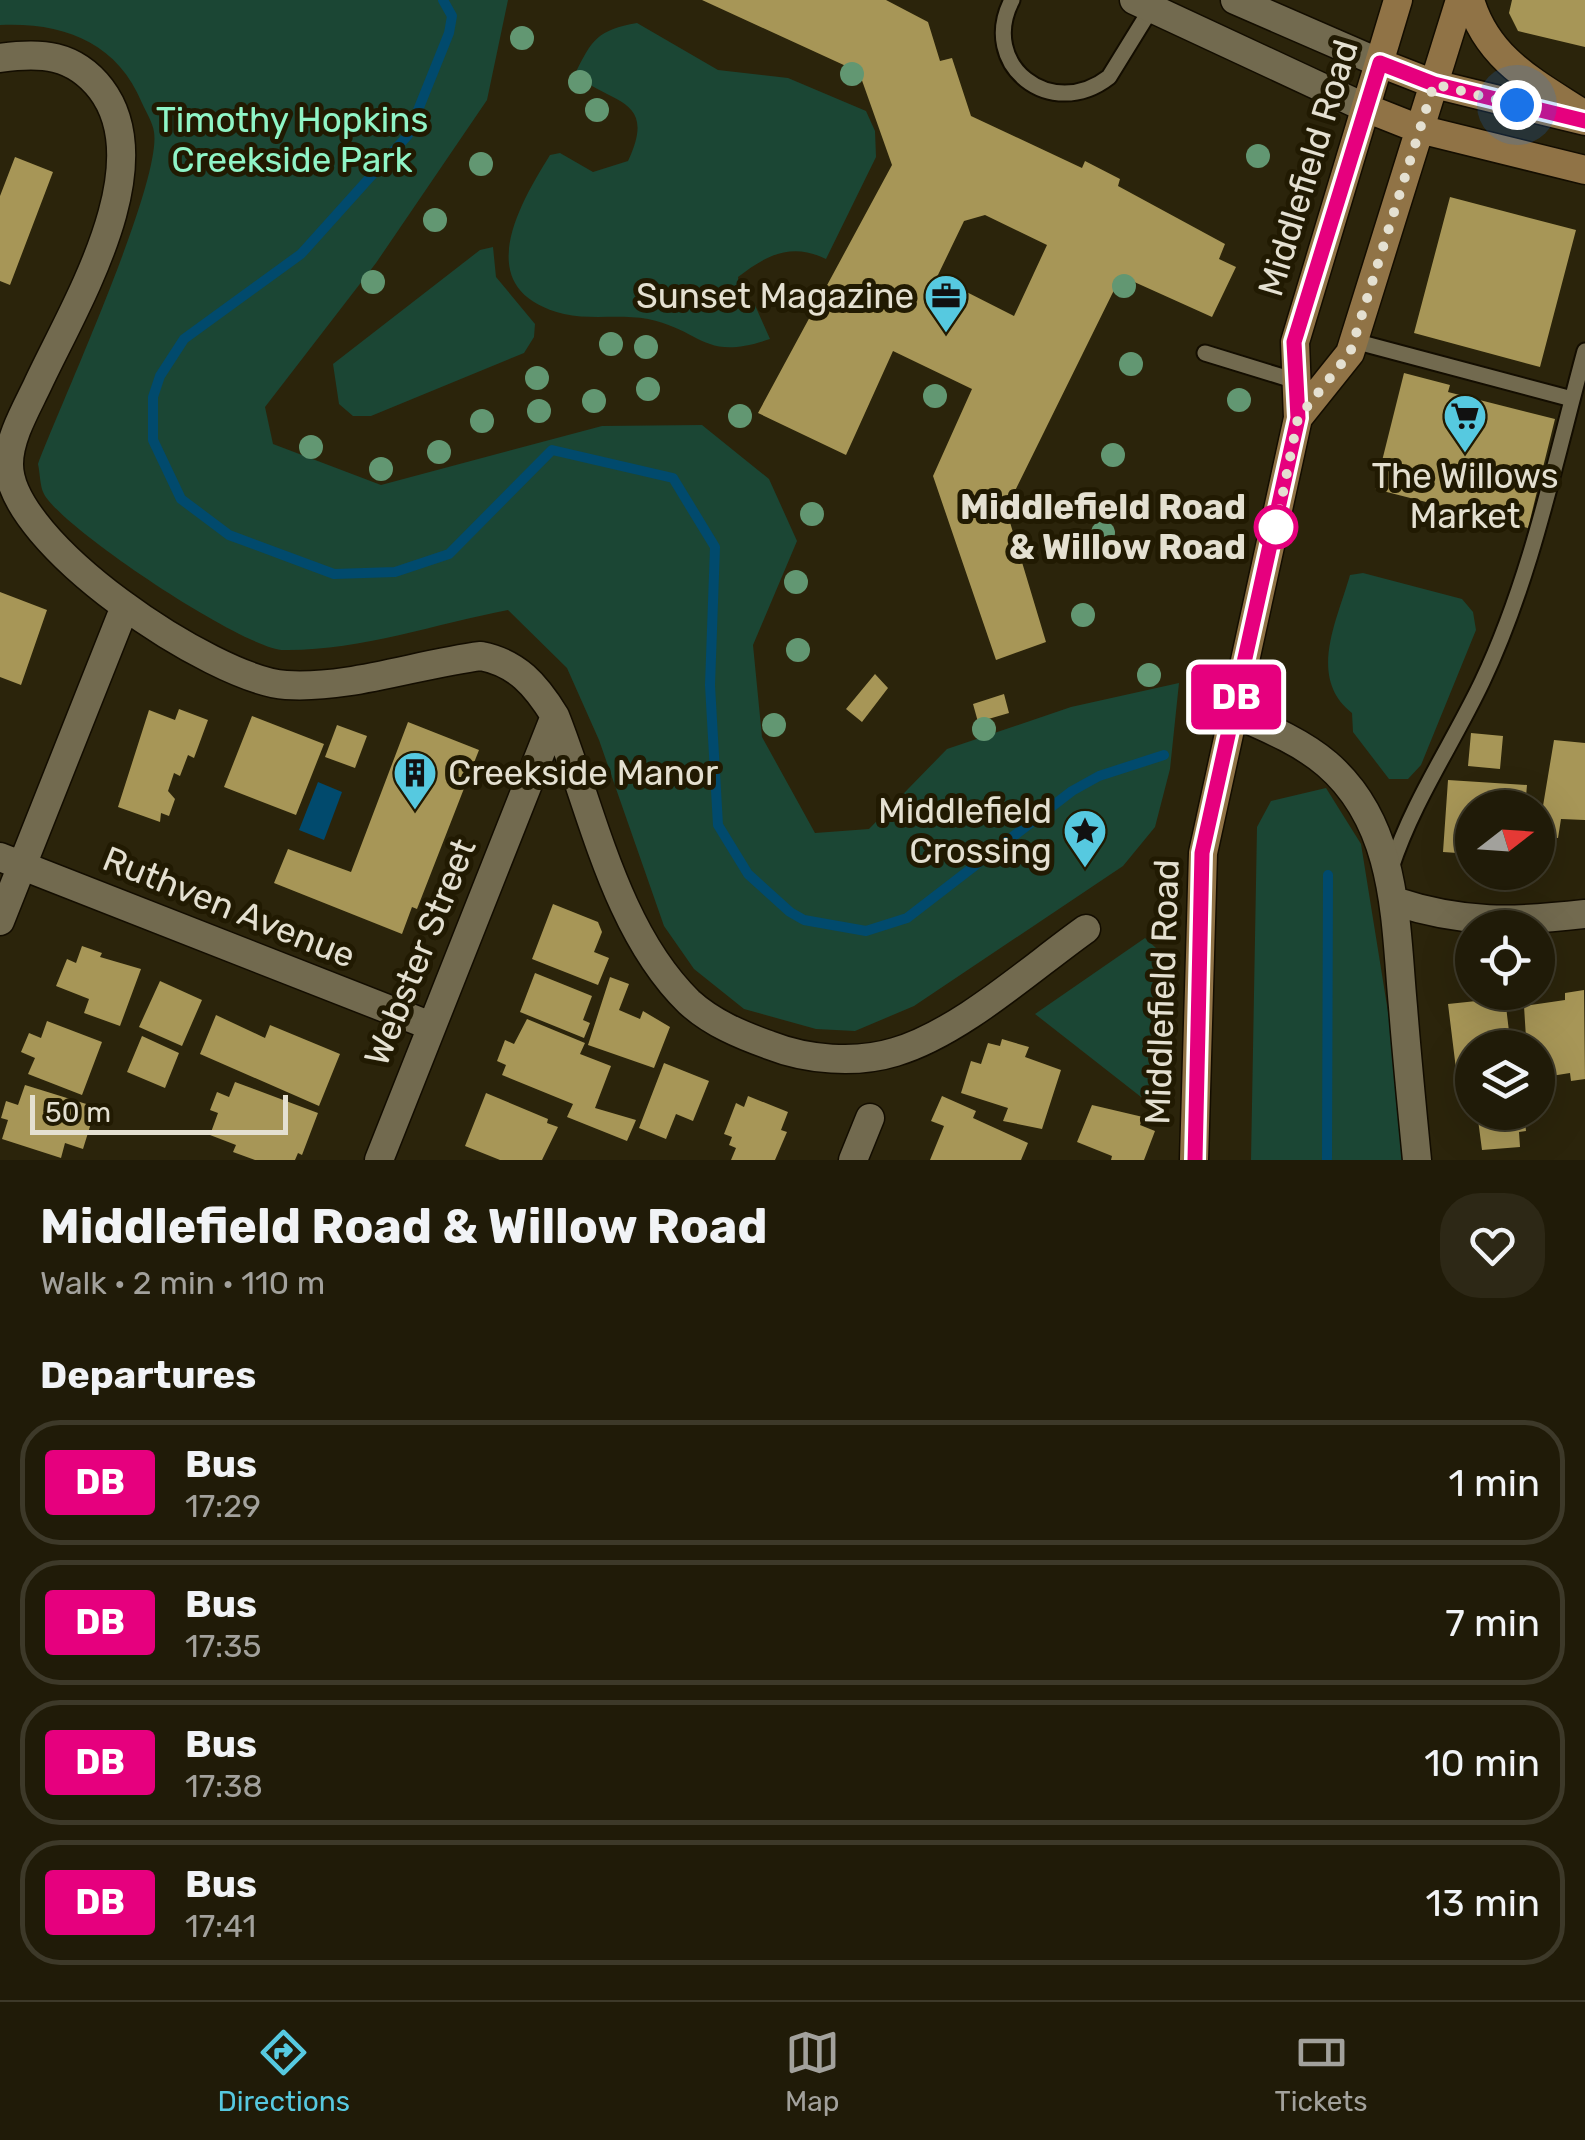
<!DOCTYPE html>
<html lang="en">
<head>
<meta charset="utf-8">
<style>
  :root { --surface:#201b08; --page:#2d2816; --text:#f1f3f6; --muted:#a2a19c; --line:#3d3929; --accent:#56c9e0 }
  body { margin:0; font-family:Rubik,sans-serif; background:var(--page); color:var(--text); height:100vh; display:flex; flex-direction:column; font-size:38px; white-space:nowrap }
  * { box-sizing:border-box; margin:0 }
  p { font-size:32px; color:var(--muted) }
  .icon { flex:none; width:55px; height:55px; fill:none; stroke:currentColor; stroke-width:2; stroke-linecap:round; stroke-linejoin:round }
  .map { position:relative; height:1160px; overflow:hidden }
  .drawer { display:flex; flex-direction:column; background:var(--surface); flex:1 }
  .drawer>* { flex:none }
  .badge { padding:0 20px; border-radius:8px; font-size:35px; line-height:65px }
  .needle { width:65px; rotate:73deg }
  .buttons { position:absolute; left:1455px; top:790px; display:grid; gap:20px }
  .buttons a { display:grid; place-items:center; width:100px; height:100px; border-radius:50%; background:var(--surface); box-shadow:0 10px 40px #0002,0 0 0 2px var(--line); font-size:50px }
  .scale { position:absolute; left:30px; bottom:25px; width:258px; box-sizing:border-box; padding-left:10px; border:5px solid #e4e0d1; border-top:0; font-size:28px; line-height:35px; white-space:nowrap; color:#e4e0d1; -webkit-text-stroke:8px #211a02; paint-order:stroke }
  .you { position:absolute; width:50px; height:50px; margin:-25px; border:8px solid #fff; border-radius:50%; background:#1a73e8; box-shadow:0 0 0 15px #1a73e833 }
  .map>.badge { position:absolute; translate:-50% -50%; box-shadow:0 0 0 5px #fff }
  h2 { padding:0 40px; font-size:38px; line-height:90px }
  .round { display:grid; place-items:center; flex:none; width:105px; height:105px; border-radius:40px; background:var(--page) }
  .head { display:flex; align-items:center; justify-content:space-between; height:170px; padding:0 40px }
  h1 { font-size:48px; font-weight:700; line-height:75px }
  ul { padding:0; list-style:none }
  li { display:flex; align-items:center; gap:30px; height:125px; margin:0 20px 15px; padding:0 20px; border:5px solid var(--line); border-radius:40px }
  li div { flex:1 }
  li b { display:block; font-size:38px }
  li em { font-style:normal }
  li .badge { min-width:110px; font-weight:700; text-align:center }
  .dock { display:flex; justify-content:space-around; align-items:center; height:140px; border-top:2px solid var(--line); background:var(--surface); font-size:28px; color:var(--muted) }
  .dock a { display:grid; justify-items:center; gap:5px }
  .dock .current { color:var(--accent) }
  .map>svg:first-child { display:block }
  .green { fill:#1b4634 }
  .water { fill:#014a6d }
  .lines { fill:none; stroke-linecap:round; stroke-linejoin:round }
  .stream { stroke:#014a6d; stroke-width:10 }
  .building { fill:#a79657; fill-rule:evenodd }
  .service-casing { stroke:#130d00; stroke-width:19 }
  .minor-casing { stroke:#130d00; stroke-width:31 }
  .tertiary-casing { stroke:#130d00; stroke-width:31 }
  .secondary-casing { stroke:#130d00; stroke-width:31 }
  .service { stroke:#726a4f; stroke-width:15 }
  .minor { stroke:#726a4f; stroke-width:28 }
  .tertiary { stroke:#726a4f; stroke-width:28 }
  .secondary { stroke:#907346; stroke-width:28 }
  .tree { fill:#629772 }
  .line-casing { stroke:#fff; stroke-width:22 }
  .line { stroke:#e6007e; stroke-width:15 }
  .walk { stroke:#e4e0d1; stroke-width:10; stroke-dasharray:0 18 }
  .stop-dot { fill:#fff; stroke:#e6007e; stroke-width:5 }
  .labels { text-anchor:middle; stroke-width:10; stroke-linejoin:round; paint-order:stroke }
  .park-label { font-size:35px; fill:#8ff5c7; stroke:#211a02 }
  .street-label { font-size:35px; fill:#e4e0d1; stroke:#211a02 }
  .poi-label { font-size:35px; fill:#e4e0d1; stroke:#211a02; text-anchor:end }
  .stop-label { font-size:35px; font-weight:bold; fill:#e4e0d1; stroke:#211a02; text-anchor:end }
</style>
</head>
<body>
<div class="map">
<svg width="1585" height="1160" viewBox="0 0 1585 1160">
  <rect width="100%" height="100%" fill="#2b240b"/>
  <path class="green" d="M0 0H508L487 100 376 263 265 407 273 444 381 485 602 426 702 425 769 479 797 541 753 645 762 737 815 833 869 829 947 749 1071 707 1179 683 1170 769 1155 827 1123 866 914 1006 855 1031 816 1029 744 1009 694 969 664 926 599 740 567 668 508 610C435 624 359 651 284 650 245 650 63 529 44 494 40 487 40 473 38 464 61 403 162 183 154 132 153 123 146 112 142 103 117 42 63 22 0 25Z
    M637 23 718 70 788 78 866 111 875 131 876 157 826 259C792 242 766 255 738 277L740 296 754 303 770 339C703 362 704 331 648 319 620 314 590 320 564 314 470 291 517 208 550 155L560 153 593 172 628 161C658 97 611 105 575 74 592 39 598 30 637 23Z
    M493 247 496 277 535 324 534 337 524 353 371 416H353L339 404 333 364 480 250Z
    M1363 573 1462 599 1473 612 1476 630 1421 765 1408 779H1389L1353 732 1352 713C1307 678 1337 621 1350 575Z
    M1326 788 1361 844 1393 1043 1402 1160H1251L1257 827 1271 801Z
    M1145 938 1157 949 1158 962 1150 1104 1035 1014Z"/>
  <path class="water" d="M318 782 342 792 324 840 299 830Z"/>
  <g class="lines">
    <path class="stream" d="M443 0 452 16 449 33 408 135 301 254 184 339 160 376 153 397V440L181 499 229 535 334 574 395 572 449 554 552 450 673 478 715 547 710 685 718 825 748 874 790 912 804 920 866 931 907 918 1072 791 1099 776 1164 755
      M1327 1160 1328 875"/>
  </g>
  <path class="building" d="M702 0H886L928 22 940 61 952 58 971 116 1082 168 1085 161 1120 179 1118 186 1225 244 1219 259 1236 267 1212 317 1121 276 1006 509 1046 642 996 660 933 476 972 389 893 351 846 455 758 413 892 165 859 72ZM985 215 1047 245 1014 316 937 277 964 221Z
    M1512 0H1585V47L1518 31 1509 13Z
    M15 157 53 172 10 285 0 281V196Z
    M1450 197 1576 230 1540 367 1414 333Z
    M1404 373 1450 385 1448 392 1555 419 1528 528 1375 489Z
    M0 592 47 610 21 685 0 677Z
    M875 674 888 688 862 722 846 709Z
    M1004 694 1009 713 978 722 973 704Z
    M179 709 208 720 194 758 188 755 180 776 174 773 168 791 175 799 169 816 161 813 160 822 118 807 149 710 175 720Z
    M252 716 324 744 296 815 224 787Z
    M408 722 479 750 417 909 412 907 402 934 274 883 288 849 351 872Z
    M337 725 367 736 355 768 325 757Z
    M1471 733 1503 736 1500 769 1468 766Z
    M1554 740 1585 743V820L1561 819 1558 838 1538 836Z
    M1448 780 1527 785 1525 808H1472V854L1443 852Z
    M553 904 598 922 602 932 594 952 609 958 598 985 532 959Z
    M82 946 102 953 100 957 141 969 120 1026 84 1013 89 999 56 986 67 959 76 963Z
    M535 973 592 996 583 1020 590 1023 584 1038 520 1012Z
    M610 977 629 984 619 1010 640 1019 643 1011 670 1027 654 1068 588 1045Z
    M160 981 202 1000 182 1046 139 1027Z
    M1584 990 1585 1079 1571 1081 1570 1073 1545 1077 1543 1057 1538 1058 1532 1037 1526 1038 1524 1006 1565 1000V993Z
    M1505 998 1511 1048H1472V1067L1456 1069 1448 1004Z
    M216 1015 265 1038 270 1025 340 1054 319 1106 200 1054Z
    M527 1019 585 1043 580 1054 611 1066 595 1108 636 1120 627 1141 567 1117 573 1104 502 1075 506 1065 497 1061 505 1040 514 1044Z
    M47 1021 102 1042 82 1095 28 1074 35 1058 21 1052 29 1033 41 1038Z
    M142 1036 179 1053 165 1088 127 1072Z
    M1002 1039 1029 1047 1025 1057 1061 1070 1042 1129 1003 1121 1008 1108 961 1093 971 1061 981 1064 988 1043 1000 1046Z
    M664 1063 709 1081 693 1121 676 1114 666 1139 639 1128Z
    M235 1082 318 1113 302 1155 298 1153 295 1160H255L233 1152 236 1145 210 1135 218 1113 210 1110 217 1092 229 1097Z
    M25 1085 96 1107 83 1149 65 1143 61 1158 2 1139 8 1120 1 1118 6 1101 18 1105Z
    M486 1093 548 1119 547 1123 558 1127 542 1160H500L465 1146Z
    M748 1096 788 1112 781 1130 787 1132 775 1160H731L736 1148 729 1145 732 1137 724 1134 736 1103 744 1107Z
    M942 1096 976 1111 973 1118 1028 1143 1021 1160H930L944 1126 931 1121Z
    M1092 1105 1143 1117 1140 1125 1155 1131 1144 1160H1111L1112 1156 1077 1142Z
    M1477 1112H1524L1526 1131 1519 1132 1520 1147 1482 1150Z"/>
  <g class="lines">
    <defs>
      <path id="service" d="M1012 0C978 65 1051 122 1109 77L1154 4
        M1354 341 1572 399
        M1205 353 1296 381
        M1391 868C1413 801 1452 745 1482 682 1531 579 1555 461 1585 351"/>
      <path id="minor" d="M0 58C41 52 74 54 101 89 161 168 72 310 37 386 26 409 9 438 9 464 8 543 213 680 286 685 350 689 417 664 481 656 517 663 536 685 555 716 592 809 615 930 689 1002 712 1023 741 1035 769 1045 807 1060 856 1064 895 1052 960 1033 1031 968 1086 929
        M1233 713C1265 727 1300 741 1327 764 1398 825 1395 922 1403 1007 1407 1058 1412 1109 1417 1160
        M0 857 431 1026
        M1394 901C1463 924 1514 922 1585 914
        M0 921 124 609
        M379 1160 555 716
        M853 1160 870 1118"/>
      <path id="tertiary" d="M1134 0 1366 108
        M1235 0 1380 63"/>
      <path id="secondary" d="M1470 0C1487 58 1532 81 1580 112
        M1380 63 1434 84 1585 121
        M1366 108 1419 129 1585 170
        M1298 418 1350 353 1460 0
        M1194 1160 1203 853 1298 418 1295 342 1398 0"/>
    </defs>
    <use href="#service" class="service-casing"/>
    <use href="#minor" class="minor-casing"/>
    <use href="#tertiary" class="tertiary-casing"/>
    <use href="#secondary" class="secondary-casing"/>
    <use href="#service" class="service"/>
    <use href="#minor" class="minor"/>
    <use href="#tertiary" class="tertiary"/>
    <use href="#secondary" class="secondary"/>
  </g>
  <g class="tree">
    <circle cx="522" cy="38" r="12"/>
    <circle cx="852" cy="74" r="12"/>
    <circle cx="580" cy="82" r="12"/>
    <circle cx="597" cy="110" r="12"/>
    <circle cx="1258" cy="156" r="12"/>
    <circle cx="481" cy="164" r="12"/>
    <circle cx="435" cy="220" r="12"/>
    <circle cx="373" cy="282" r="12"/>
    <circle cx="1124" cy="286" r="12"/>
    <circle cx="611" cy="344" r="12"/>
    <circle cx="646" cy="347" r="12"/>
    <circle cx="1131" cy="364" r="12"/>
    <circle cx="537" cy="378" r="12"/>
    <circle cx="648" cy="389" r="12"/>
    <circle cx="935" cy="396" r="12"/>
    <circle cx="1239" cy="400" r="12"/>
    <circle cx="594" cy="401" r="12"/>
    <circle cx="539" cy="411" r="12"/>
    <circle cx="740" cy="416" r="12"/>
    <circle cx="482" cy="421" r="12"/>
    <circle cx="311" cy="447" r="12"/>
    <circle cx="439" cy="452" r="12"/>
    <circle cx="1113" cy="455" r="12"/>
    <circle cx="381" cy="469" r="12"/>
    <circle cx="812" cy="514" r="12"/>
    <circle cx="1103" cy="533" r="12"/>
    <circle cx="796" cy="582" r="12"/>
    <circle cx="1083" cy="615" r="12"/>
    <circle cx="798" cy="650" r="12"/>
    <circle cx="1149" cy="675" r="12"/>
    <circle cx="774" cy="725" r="12"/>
    <circle cx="984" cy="729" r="12"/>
  </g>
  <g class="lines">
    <defs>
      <path id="line" d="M1195 1160 1202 853 1298 418 1294 342 1380 63 1434 84 1585 121"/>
    </defs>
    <use href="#line" class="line-casing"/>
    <use href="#line" class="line"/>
    <path class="walk" d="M1276 527 1298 418 1350 353 1434 84 1517 105"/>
  </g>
  <defs>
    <symbol id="office-pin" viewBox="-11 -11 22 30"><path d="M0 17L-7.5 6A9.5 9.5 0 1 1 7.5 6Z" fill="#56c9e0" stroke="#211a02"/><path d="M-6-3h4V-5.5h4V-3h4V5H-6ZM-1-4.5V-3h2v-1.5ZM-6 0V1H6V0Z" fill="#111"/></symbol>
    <symbol id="supermarket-pin" viewBox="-11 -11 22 30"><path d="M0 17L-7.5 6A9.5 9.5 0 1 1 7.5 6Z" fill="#56c9e0" stroke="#211a02"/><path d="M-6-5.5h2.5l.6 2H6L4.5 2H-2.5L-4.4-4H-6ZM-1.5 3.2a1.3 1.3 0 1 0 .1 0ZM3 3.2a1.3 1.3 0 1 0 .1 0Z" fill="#111"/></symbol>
    <symbol id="building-pin" viewBox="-11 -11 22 30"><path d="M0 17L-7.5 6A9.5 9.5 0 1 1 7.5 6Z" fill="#56c9e0" stroke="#211a02"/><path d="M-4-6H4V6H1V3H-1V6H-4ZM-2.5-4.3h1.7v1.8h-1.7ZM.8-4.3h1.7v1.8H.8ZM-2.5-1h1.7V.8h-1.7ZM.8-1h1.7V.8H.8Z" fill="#111"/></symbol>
    <symbol id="sight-pin" viewBox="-11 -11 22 30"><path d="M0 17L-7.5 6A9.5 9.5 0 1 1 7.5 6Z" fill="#56c9e0" stroke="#211a02"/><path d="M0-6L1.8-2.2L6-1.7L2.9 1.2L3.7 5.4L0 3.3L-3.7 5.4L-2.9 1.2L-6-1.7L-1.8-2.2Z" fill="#111"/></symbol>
  </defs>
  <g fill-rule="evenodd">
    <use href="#office-pin" x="921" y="271" width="50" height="68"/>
    <use href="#supermarket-pin" x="1440" y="391" width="50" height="68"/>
    <use href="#building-pin" x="390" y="748" width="50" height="68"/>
    <use href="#sight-pin" x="1060" y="806" width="50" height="68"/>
  </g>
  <circle class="stop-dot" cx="1276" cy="527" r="20"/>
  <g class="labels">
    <g class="park-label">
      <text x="292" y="132">Timothy Hopkins<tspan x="292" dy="40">Creekside Park</tspan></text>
    </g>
    <g class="street-label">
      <text transform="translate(1308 168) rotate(-73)" y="12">Middlefield Road</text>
      <text transform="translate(229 907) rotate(22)" y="12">Ruthven Avenue</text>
      <text transform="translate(420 952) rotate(-68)" y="12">Webster Street</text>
      <text transform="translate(1162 992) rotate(-88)" y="12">Middlefield Road</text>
    </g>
    <g class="poi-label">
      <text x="914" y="308">Sunset Magazine</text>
      <text x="1465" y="488" text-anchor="middle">The Willows<tspan x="1465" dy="40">Market</tspan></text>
      <text x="448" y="785" text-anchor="start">Creekside Manor</text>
      <text x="1052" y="823">Middlefield<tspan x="1052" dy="40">Crossing</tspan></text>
    </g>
    <g class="stop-label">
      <text x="1246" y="519">Middlefield Road<tspan x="1246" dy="40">&amp; Willow Road</tspan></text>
    </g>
  </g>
</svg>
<div class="buttons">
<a><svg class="needle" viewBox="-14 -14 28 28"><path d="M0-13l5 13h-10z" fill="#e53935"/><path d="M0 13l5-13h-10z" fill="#a2a19c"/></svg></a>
<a><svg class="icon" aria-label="locate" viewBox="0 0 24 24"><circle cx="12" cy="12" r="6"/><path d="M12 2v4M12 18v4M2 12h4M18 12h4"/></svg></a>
<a><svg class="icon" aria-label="layers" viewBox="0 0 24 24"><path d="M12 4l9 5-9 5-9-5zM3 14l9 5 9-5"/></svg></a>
</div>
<div class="scale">50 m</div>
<div class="you" style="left:1517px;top:105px"></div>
<b class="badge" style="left:1236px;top:697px;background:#e6007e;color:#fff">DB</b>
</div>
<section class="drawer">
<div class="head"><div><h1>Middlefield Road &amp; Willow Road</h1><p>Walk · 2 min · 110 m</p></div><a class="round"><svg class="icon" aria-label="heart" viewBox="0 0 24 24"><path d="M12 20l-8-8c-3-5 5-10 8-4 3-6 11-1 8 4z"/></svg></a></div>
<h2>Departures</h2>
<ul>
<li><span class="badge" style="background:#e6007e;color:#fff">DB</span><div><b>Bus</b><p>17:29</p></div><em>1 min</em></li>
<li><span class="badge" style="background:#e6007e;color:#fff">DB</span><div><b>Bus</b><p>17:35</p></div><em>7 min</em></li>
<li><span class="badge" style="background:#e6007e;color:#fff">DB</span><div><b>Bus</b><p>17:38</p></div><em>10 min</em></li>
<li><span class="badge" style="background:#e6007e;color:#fff">DB</span><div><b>Bus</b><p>17:41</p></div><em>13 min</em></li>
</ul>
</section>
<nav class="dock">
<a class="current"><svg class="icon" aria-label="directions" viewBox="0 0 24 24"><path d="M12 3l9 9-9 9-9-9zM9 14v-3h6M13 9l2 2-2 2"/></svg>Directions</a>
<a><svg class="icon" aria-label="map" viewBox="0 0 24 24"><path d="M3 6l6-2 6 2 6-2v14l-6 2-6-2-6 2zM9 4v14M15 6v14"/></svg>Map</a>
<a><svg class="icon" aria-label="tickets" viewBox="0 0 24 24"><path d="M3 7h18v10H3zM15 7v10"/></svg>Tickets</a>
</nav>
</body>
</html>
